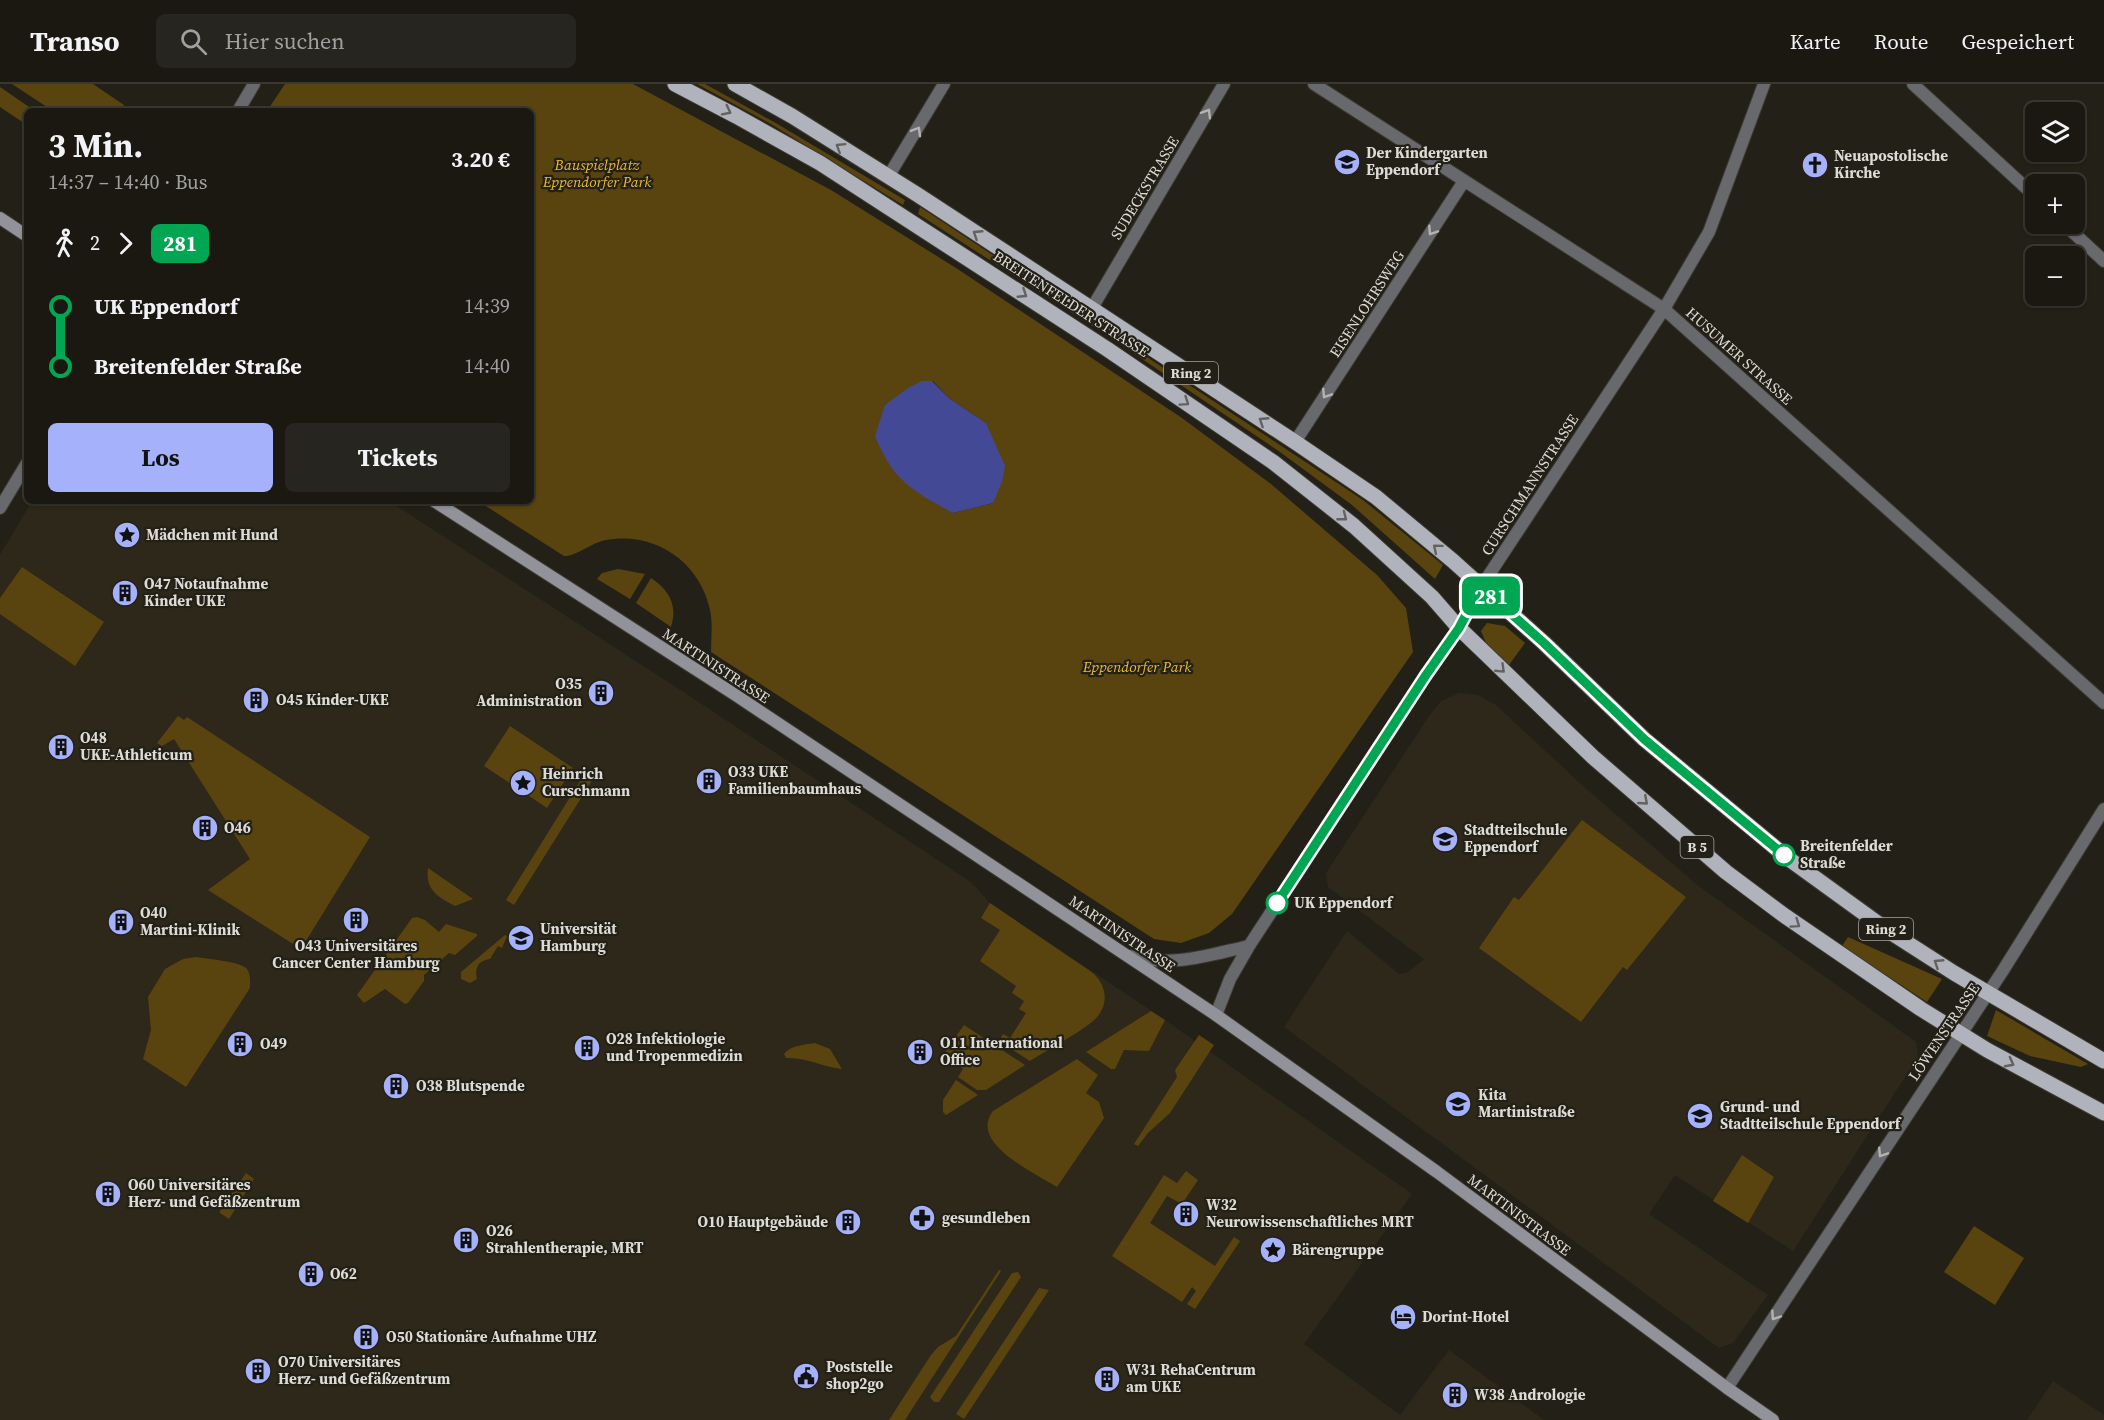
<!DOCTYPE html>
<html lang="de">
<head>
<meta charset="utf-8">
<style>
  :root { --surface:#1a1811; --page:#27251f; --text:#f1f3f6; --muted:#9fa09f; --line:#383731; --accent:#a6b1fc }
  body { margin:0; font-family:"Source Serif 4",serif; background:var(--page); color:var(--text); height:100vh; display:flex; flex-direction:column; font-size:22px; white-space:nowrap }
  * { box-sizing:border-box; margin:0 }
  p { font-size:20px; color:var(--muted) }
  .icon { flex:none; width:33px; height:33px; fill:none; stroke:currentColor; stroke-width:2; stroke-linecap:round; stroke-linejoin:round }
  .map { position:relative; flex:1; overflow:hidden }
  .drawer { position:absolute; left:24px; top:24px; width:510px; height:396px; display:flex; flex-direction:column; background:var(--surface); border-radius:9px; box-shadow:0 2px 4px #0004,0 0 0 2px var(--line) }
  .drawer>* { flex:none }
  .badge { padding:0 12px; border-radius:9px; font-size:21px; line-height:39px }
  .controls { position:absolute; left:2025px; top:18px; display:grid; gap:12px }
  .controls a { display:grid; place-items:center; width:60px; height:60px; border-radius:9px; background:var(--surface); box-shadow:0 2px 4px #0004,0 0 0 2px var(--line); font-size:30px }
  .map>.badge { position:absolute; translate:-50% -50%; box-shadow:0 0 0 3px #fff }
  .legs { display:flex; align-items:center; gap:9px; height:66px; padding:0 24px; font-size:20px }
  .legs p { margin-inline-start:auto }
  .headline { display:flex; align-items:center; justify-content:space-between; height:102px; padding:0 24px }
  h1 { font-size:33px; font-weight:700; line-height:45px }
  .button { display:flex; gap:12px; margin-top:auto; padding:12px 24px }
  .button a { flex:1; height:69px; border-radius:9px; background:var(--accent); color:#111; font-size:24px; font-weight:700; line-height:69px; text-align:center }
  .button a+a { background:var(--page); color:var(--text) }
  ul { padding:0 24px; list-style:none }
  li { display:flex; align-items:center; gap:21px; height:60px; font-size:22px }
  li i { display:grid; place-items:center; width:9px; height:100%; margin:0 8px; background:currentColor }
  li i::after { content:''; width:15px; height:15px; margin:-8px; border:4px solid; border-radius:50%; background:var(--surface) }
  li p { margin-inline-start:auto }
  li:first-child i { background:linear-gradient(#0000 50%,currentColor 0) }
  li:last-child i { background:linear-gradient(currentColor 50%,#0000 0) }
  header { display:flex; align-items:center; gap:36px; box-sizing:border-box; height:84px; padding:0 30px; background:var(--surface); border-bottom:2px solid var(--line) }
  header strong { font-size:28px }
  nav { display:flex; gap:33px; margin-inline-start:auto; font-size:21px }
  .search { width:420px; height:54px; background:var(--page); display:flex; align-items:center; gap:15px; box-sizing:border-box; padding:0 21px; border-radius:9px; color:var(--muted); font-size:22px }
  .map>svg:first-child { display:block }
  .built { fill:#2e281a }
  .green { fill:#59440f; fill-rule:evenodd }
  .water { fill:#444995 }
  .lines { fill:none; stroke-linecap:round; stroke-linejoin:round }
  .street-casing { stroke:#3d3a32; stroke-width:14 }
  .secondary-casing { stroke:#3d3a32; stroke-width:14 }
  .primary-casing { stroke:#3d3a32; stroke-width:17 }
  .street { stroke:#68696d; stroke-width:12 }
  .secondary { stroke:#91929a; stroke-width:12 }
  .primary { stroke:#b1b3bc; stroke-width:15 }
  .oneway { stroke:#636261 }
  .oneway2 { stroke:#b4b3b1 }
  .line-1-casing { stroke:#fff; stroke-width:14 }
  .line-1 { stroke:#00a651; stroke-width:9 }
  .stop-1-dot { fill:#fff; stroke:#00a651; stroke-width:3 }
  .labels { text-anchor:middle; stroke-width:4.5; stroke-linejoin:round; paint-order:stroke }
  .shield { fill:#232017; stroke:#a5a39c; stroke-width:1.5 }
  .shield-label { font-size:14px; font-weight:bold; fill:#dddbd5 }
  .poi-label { font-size:15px; font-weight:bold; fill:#dddbd5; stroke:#232017; text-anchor:start }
  .park-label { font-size:15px; font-style:italic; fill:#ecba31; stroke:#232017 }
  .street-label { font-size:15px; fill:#dddbd5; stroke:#232017 }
  .stop-label { font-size:15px; font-weight:bold; fill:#dddbd5; stroke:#232017; text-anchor:start }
</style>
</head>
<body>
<header>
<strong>Transo</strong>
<div class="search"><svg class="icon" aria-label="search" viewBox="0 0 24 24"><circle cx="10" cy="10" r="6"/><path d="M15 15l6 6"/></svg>Hier suchen</div>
<nav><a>Karte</a><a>Route</a><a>Gespeichert</a></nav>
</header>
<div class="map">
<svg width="2104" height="1336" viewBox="0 0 2104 1336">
  <rect width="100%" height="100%" fill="#232017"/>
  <path class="built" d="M32 417H389L685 609 971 798 990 819 1165 936 1412 1110 1304 1260 1400 1331 1449 1266 1544 1336H0V471Z
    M1459 609 1478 611 1496 621 1581 700 1696 800 1916 958 1918 973 1793 1167 1675 1091 1649 1130 1768 1211 1733 1259 1719 1264 1284 943 1347 847 1399 890 1408 888 1424 875 1328 803 1326 789 1429 632 1441 617Z
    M2053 1297 2104 1331V1336H2027Z"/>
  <path class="green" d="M12 0H93L124 21 120 27H53Z
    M285 0H633L831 106 956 184 1182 334 1271 400 1377 491 1406 524 1413 568 1232 830 1209 849 1181 859 1154 855 711 568C711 554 713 540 710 526 700 478 655 447 606 456 593 458 575 473 564 472L478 417H531V27H267ZM933 297 950 315 986 339 993 419 953 429 885 321Z
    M697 0H705L774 38 905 116 903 121 771 40Z
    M0 3 35 27H27V41L0 23Z
    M920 123 1363 416 1443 481 1435 495 1352 421 1280 368 1108 252 918 130Z
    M22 483 104 538 75 582 0 530V514Z
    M618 485 645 490 630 515 597 495 602 489Z
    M651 494C669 506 678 521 671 543L636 519Z
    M1487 539 1505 542 1525 559 1509 581 1486 559 1481 547Z
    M178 632 184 636 187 633 370 753 301 865 208 806 250 775 174 655 162 662 157 659Z
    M510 642 573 684 547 724 484 682Z
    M585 689 593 695 514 821 506 816Z
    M1582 736 1686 813 1627 886 1623 883 1581 938 1479 864 1514 813 1519 816Z
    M428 784 473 815 455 822C438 813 425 806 428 784Z
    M990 819 1093 889C1106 901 1109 918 1098 932 1089 944 1045 967 1030 977L999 957 1003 950 1010 954 1026 929 1019 925 1024 917 1012 909 1016 902 980 877 1000 846 981 834Z
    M417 833 425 836 439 848 446 840 477 850V852L455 871 449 869 424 891V897L408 919 405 920 385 905 364 919 357 911 412 834Z
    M505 851 507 852 502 864 498 862 490 875C479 876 474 884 477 895L470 899 461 895V888Z
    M1848 853 1942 895 1927 918 1842 862Z
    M196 873C207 875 237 877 246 884 251 889 250 897 250 904L186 1003 143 975 151 946 148 913 165 885 183 875Z
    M1996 926 2088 980 2081 983 2030 972 1987 952Z
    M1151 927 1165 936 1149 967 1124 966 1115 985H1111L1086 968Z
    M964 941 1025 981 986 1006H977L958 993 963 985 943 971Z
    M1199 951 1214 961 1170 1029 1148 1049 1138 1062 1134 1060 1177 993 1175 986Z
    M815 959 830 965 842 985C822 983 807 973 786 974L784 970C791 961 804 961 815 959Z
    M1077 975 1098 991 1086 1009 1099 1018 1104 1034 1057 1103C1035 1089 968 1059 993 1027Z
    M956 996 978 1011 946 1031 943 1028V1016Z
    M1742 1071 1774 1093 1748 1139 1713 1117Z
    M1186 1087 1198 1096 1182 1120 1167 1112 1150 1139 1215 1182 1234 1153 1240 1157 1195 1225 1187 1220 1196 1207 1192 1203 1182 1218 1112 1172 1164 1091 1177 1099Z
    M246 1089 254 1095 229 1135 220 1129V1127Z
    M1974 1142 2024 1174 1995 1221 1944 1188Z
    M999 1186 1001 1187 905 1336H889L931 1271 938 1263 956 1252Z
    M1018 1188 1021 1193 939 1318H934L930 1313 1012 1189Z
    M1039 1204 1049 1206 964 1335 956 1330Z"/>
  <path class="water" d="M922 297H932L950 315 986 339 1005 382 1002 398 993 419 953 429C913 407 893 397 875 352L885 321 908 304Z"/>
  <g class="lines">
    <defs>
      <path id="street" d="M1314 0 1664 225 2104 619
        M1913 0 2036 113
        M238 27 254 0
        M888 93 944 0
        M2064 140 2104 177
        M1092 224 1224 0
        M1295 358 1464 97
        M0 424 27 379
        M1130 872C1172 884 1208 871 1249 862
        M1216 931 1230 895 1249 862 1426 591 1459 544 1481 503 1664 225 1709 148 1764 0
        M1727 1304 2002 888 2104 725"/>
      <path id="secondary" d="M0 134 27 152
        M434 417 734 610 1216 931 1437 1088 1727 1304 1773 1336"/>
      <path id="primary" d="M675 0 736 32 820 79 1107 265 1273 378 1354 442 1432 513 1459 544 1593 673 1726 788 1785 832 1921 925 1987 966 2104 1029
        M735 0 792 32 918 111 1295 358 1376 413 1453 477 1544 559 1644 655 1789 775 1887 846 1954 889 2104 977"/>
    </defs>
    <use href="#street" class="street-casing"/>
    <use href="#secondary" class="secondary-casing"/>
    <use href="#primary" class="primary-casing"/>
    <use href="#street" class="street"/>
    <use href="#secondary" class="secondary"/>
    <use href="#primary" class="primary"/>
  </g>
  <defs><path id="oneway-chevron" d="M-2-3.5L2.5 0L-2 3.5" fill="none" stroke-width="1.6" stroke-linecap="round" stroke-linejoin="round" transform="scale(1.5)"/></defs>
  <g class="oneway">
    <use href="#oneway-chevron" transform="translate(727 27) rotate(27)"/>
    <use href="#oneway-chevron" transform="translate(840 63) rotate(-148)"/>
    <use href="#oneway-chevron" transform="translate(977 150) rotate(-147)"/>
    <use href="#oneway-chevron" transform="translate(1023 210) rotate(33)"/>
    <use href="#oneway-chevron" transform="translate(1185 318) rotate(34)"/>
    <use href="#oneway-chevron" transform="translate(1263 337) rotate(-147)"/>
    <use href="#oneway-chevron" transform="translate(1343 433) rotate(38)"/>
    <use href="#oneway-chevron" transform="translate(1437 464) rotate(-140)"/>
    <use href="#oneway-chevron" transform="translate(1501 585) rotate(44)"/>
    <use href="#oneway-chevron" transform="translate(1644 717) rotate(41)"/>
    <use href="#oneway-chevron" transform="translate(1796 840) rotate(35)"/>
    <use href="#oneway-chevron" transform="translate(1938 879) rotate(-147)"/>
    <use href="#oneway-chevron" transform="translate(2010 979) rotate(28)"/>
  </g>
  <g class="oneway2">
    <use href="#oneway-chevron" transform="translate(1207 29) rotate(-59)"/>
    <use href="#oneway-chevron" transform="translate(917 47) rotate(-60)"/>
    <use href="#oneway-chevron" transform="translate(1432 147) rotate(123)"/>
    <use href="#oneway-chevron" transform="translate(1326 310) rotate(123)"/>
    <use href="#oneway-chevron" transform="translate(1882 1069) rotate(123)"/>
    <use href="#oneway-chevron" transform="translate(1775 1232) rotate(124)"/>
  </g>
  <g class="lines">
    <defs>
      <path id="line-1" d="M1277 819 1426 591 1459 544 1481 503 1544 559 1644 655 1784 771"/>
    </defs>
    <use href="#line-1" class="line-1-casing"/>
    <use href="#line-1" class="line-1"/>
  </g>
  <defs>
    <symbol id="school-disc" viewBox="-11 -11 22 22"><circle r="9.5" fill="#a6b1fc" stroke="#232017"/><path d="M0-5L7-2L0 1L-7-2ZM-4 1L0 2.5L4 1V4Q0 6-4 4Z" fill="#111"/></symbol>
    <symbol id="church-disc" viewBox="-11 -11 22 22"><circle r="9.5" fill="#a6b1fc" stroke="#232017"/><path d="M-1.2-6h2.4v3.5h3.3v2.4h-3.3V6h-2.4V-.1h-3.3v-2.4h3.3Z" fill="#111"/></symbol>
    <symbol id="sight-disc" viewBox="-11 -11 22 22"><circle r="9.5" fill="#a6b1fc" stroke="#232017"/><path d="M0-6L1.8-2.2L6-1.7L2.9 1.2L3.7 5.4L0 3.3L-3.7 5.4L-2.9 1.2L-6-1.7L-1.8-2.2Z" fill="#111"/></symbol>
    <symbol id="building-disc" viewBox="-11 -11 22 22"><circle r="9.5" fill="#a6b1fc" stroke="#232017"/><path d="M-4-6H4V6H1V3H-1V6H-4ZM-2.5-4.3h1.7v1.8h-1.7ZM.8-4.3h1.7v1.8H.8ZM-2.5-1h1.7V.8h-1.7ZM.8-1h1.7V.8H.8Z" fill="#111"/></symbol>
    <symbol id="university-disc" viewBox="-11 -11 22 22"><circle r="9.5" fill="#a6b1fc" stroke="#232017"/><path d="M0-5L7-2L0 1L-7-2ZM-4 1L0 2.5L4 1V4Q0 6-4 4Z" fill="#111"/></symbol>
    <symbol id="pharmacy-disc" viewBox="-11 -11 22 22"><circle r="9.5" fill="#a6b1fc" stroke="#232017"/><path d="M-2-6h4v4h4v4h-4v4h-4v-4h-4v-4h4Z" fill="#111"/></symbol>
    <symbol id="hotel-disc" viewBox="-11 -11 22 22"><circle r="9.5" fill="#a6b1fc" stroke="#232017"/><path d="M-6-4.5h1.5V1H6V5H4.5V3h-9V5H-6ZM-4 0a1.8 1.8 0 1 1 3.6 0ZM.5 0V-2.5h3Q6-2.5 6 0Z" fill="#111"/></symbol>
    <symbol id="civic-disc" viewBox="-11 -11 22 22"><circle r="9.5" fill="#a6b1fc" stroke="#232017"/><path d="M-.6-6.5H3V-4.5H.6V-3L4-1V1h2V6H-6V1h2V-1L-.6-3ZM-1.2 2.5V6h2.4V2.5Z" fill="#111"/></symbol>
  </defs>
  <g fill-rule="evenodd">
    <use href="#school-disc" x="1332" y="63" width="30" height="30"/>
    <use href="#church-disc" x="1800" y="66" width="30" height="30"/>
    <use href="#sight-disc" x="112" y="436" width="30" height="30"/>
    <use href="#building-disc" x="110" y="494" width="30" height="30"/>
    <use href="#building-disc" x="586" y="594" width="30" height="30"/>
    <use href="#building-disc" x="241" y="601" width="30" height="30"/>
    <use href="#building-disc" x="46" y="648" width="30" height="30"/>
    <use href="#building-disc" x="694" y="682" width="30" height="30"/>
    <use href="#sight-disc" x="508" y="684" width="30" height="30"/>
    <use href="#building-disc" x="190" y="729" width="30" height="30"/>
    <use href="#school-disc" x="1430" y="740" width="30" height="30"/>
    <use href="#building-disc" x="341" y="821" width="30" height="30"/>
    <use href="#building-disc" x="106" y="823" width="30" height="30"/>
    <use href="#university-disc" x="506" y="839" width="30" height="30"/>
    <use href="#building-disc" x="225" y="945" width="30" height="30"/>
    <use href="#building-disc" x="572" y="949" width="30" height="30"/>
    <use href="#building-disc" x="905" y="953" width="30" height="30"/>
    <use href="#building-disc" x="381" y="987" width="30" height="30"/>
    <use href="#school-disc" x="1443" y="1005" width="30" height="30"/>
    <use href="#school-disc" x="1685" y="1017" width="30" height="30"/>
    <use href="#building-disc" x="93" y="1095" width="30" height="30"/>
    <use href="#building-disc" x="1171" y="1115" width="30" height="30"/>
    <use href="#pharmacy-disc" x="907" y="1119" width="30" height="30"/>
    <use href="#building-disc" x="833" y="1123" width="30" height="30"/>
    <use href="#building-disc" x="451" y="1141" width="30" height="30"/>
    <use href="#sight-disc" x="1258" y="1151" width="30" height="30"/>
    <use href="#building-disc" x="296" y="1175" width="30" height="30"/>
    <use href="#hotel-disc" x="1388" y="1218" width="30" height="30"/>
    <use href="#building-disc" x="351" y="1238" width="30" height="30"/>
    <use href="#building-disc" x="243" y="1272" width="30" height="30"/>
    <use href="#civic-disc" x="791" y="1277" width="30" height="30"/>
    <use href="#building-disc" x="1092" y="1280" width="30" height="30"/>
    <use href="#building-disc" x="1440" y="1296" width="30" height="30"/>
  </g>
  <g class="stop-1-dot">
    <circle cx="1784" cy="771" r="10"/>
    <circle cx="1277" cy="819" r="10"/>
  </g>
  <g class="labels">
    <g class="shield">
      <rect x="1164" y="278" width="54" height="22" rx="4.5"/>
      <rect x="1680.5" y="752" width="33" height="22" rx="4.5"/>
      <rect x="1859" y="834" width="54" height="22" rx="4.5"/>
    </g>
    <g class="shield-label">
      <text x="1191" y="294">Ring 2</text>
      <text x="1697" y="768">B 5</text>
      <text x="1886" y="850">Ring 2</text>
    </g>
    <g class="poi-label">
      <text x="1366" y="74">Der Kindergarten<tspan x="1366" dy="17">Eppendorf</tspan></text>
      <text x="1834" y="77">Neuapostolische<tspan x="1834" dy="17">Kirche</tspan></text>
      <text x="146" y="456">Mädchen mit Hund</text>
      <text x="144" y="505">O47 Notaufnahme<tspan x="144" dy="17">Kinder UKE</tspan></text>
      <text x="582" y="605" text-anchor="end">O35<tspan x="582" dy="17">Administration</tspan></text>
      <text x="276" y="621">O45 Kinder-UKE</text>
      <text x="80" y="659">O48<tspan x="80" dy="17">UKE-Athleticum</tspan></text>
      <text x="728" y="693">O33 UKE<tspan x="728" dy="17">Familienbaumhaus</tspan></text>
      <text x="542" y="695">Heinrich<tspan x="542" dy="17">Curschmann</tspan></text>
      <text x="224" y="749">O46</text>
      <text x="1464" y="751">Stadtteilschule<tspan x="1464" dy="17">Eppendorf</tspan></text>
      <text x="140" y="834">O40<tspan x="140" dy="17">Martini-Klinik</tspan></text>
      <text x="540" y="850">Universität<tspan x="540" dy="17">Hamburg</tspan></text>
      <text x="356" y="867" text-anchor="middle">O43 Universitäres<tspan x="356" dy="17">Cancer Center Hamburg</tspan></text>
      <text x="606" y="960">O28 Infektiologie<tspan x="606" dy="17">und Tropenmedizin</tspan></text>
      <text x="940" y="964">O11 International<tspan x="940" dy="17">Office</tspan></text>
      <text x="260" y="965">O49</text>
      <text x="416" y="1007">O38 Blutspende</text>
      <text x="1478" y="1016">Kita<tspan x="1478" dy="17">Martinistraße</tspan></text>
      <text x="1720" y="1028">Grund- und<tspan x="1720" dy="17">Stadtteilschule Eppendorf</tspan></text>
      <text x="128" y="1106">O60 Universitäres<tspan x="128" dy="17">Herz- und Gefäßzentrum</tspan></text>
      <text x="1206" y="1126">W32<tspan x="1206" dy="17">Neurowissenschaftliches MRT</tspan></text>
      <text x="942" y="1139">gesundleben</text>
      <text x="828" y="1143" text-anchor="end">O10 Hauptgebäude</text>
      <text x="486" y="1152">O26<tspan x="486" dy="17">Strahlentherapie, MRT</tspan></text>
      <text x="1292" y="1171">Bärengruppe</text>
      <text x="330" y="1195">O62</text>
      <text x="1422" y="1238">Dorint-Hotel</text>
      <text x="386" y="1258">O50 Stationäre Aufnahme UHZ</text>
      <text x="278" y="1283">O70 Universitäres<tspan x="278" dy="17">Herz- und Gefäßzentrum</tspan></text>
      <text x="826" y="1288">Poststelle<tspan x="826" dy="17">shop2go</tspan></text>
      <text x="1126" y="1291">W31 RehaCentrum<tspan x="1126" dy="17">am UKE</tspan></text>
      <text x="1474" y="1316">W38 Andrologie</text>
    </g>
    <g class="park-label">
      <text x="597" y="86">Bauspielplatz<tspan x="597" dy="17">Eppendorfer Park</tspan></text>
      <text x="1137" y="588">Eppendorfer Park</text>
    </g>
    <g class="street-label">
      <text transform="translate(1145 104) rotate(-59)" y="5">SUDECKSTRASSE</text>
      <text transform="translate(1071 220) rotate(33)" y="5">BREITENFELDER STRASSE</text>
      <text transform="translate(1367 220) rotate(-57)" y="5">EISENLOHRSWEG</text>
      <text transform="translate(1739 272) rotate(42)" y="5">HUSUMER STRASSE</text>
      <text transform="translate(1530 401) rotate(-57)" y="5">CURSCHMANNSTRASSE</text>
      <text transform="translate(716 582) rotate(33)" y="5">MARTINISTRASSE</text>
      <text transform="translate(1122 850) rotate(34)" y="5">MARTINISTRASSE</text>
      <text transform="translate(1944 948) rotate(-56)" y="5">LÖWENSTRASSE</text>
      <text transform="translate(1519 1131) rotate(37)" y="5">MARTINISTRASSE</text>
    </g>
    <g class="stop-label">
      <text x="1800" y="767">Breitenfelder<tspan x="1800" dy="17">Straße</tspan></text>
      <text x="1294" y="824">UK Eppendorf</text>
    </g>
  </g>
</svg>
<div class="controls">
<a><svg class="icon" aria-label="layers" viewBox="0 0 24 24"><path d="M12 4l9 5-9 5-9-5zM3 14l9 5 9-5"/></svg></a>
<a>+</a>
<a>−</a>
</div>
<b class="badge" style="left:1491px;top:512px;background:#00a651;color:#fff">281</b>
<section class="drawer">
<div class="headline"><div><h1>3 Min.</h1><p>14:37 – 14:40 · Bus</p></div><b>3.20 €</b></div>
<div class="legs"><svg class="icon" aria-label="walk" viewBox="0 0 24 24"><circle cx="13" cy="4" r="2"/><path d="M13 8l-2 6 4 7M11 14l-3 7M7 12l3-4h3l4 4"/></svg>2<svg class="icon" aria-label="forward" viewBox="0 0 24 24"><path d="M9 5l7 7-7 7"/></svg><b class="badge" style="background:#00a651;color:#fff">281</b></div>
<ul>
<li><i style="color:#00a651"></i><b>UK Eppendorf</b><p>14:39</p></li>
<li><i style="color:#00a651"></i><b>Breitenfelder Straße</b><p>14:40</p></li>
</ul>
<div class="button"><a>Los</a><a>Tickets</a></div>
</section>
</div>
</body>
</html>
